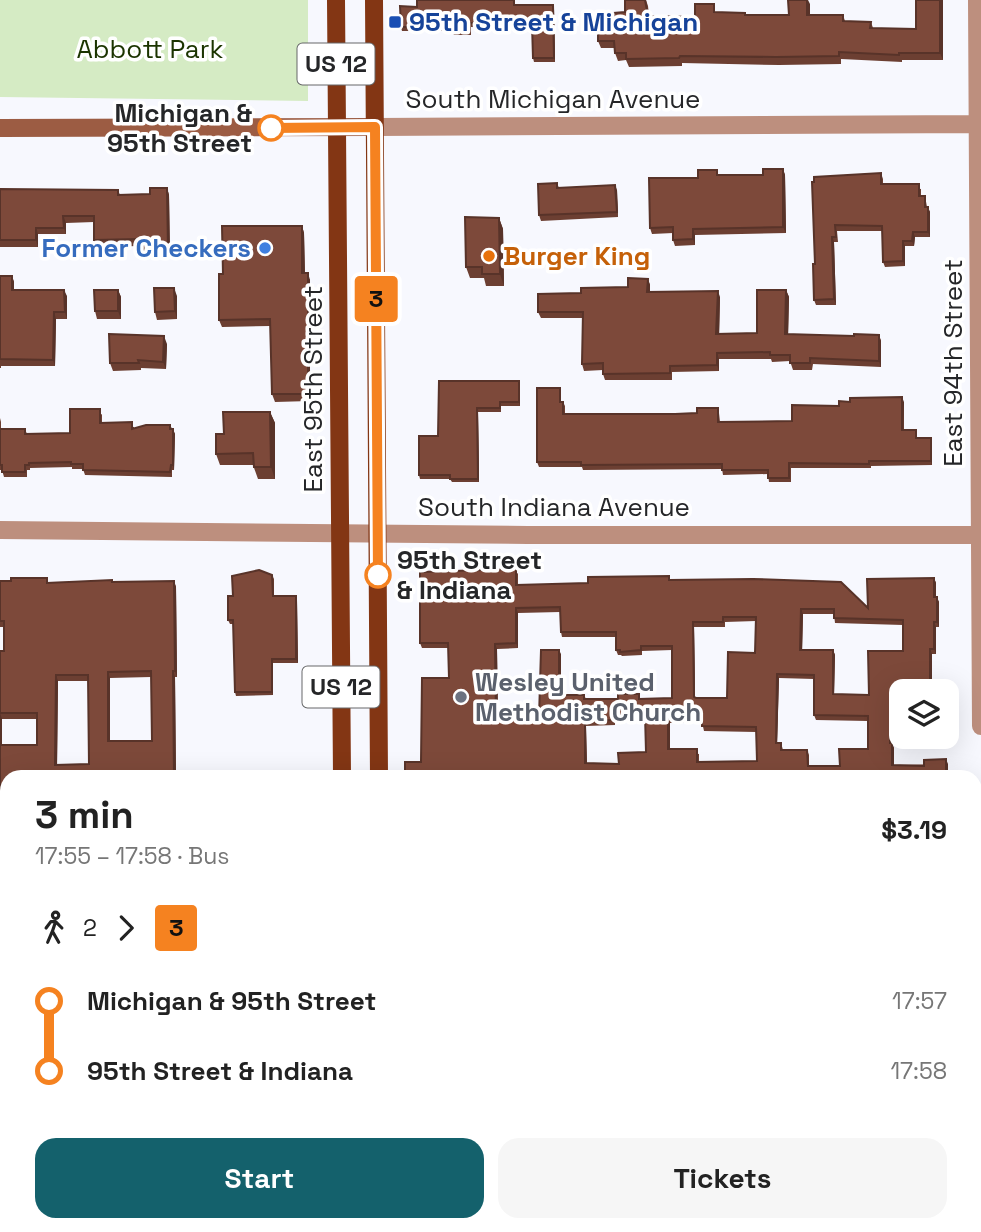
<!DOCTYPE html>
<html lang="en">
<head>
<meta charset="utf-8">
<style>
  :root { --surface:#fff; --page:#f6f6f6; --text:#222; --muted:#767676; --accent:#14616c }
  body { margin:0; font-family:"Space Grotesk",sans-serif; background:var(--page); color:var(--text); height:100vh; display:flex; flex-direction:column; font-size:26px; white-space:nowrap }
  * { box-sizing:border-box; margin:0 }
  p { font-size:23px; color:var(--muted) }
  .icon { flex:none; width:38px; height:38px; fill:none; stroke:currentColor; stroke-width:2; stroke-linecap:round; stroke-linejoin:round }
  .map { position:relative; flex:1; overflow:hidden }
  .details { position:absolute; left:0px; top:770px; width:982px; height:462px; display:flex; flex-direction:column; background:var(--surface); border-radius:21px 21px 0 0; box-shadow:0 7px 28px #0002 }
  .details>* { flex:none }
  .badge { padding:0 14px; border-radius:5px; font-size:24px; line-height:46px }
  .tools { position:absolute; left:889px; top:679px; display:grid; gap:14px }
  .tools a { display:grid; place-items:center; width:70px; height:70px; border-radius:14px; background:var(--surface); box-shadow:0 7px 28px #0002; font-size:35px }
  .map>.badge { position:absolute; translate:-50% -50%; box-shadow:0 0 0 4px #fff }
  .legs { display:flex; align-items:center; gap:10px; height:77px; padding:0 35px; font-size:23px }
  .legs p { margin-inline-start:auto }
  .headline { display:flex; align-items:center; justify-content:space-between; height:119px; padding:0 35px }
  h1 { font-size:38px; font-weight:800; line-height:52px }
  .cta { display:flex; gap:14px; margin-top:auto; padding:14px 35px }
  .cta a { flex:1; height:80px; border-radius:21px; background:var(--accent); color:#fff; font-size:28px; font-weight:800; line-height:80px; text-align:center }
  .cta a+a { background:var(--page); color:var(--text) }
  ul { padding:0 35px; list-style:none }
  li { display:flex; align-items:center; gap:24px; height:70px; font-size:26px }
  li i { display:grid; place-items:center; width:10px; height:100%; margin:0 9px; background:currentColor }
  li i::after { content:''; width:18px; height:18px; margin:-9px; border:5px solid; border-radius:50%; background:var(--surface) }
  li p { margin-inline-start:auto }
  li:first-child i { background:linear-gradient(#0000 50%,currentColor 0) }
  li:last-child i { background:linear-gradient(currentColor 50%,#0000 0) }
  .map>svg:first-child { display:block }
  .green { fill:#d5ebc4 }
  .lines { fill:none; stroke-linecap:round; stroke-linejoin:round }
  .street { stroke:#bd8f7e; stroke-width:18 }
  .secondary { stroke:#9c5c43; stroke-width:18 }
  .primary { stroke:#833614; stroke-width:18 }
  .wall { fill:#6c3f32; fill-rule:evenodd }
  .shaded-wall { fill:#583329 }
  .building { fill:#7d493a; stroke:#583329; stroke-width:2; fill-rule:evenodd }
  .line-1-casing { stroke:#fff; stroke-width:16 }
  .line-1 { stroke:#f58220; stroke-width:10 }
  .transit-dot { fill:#1a4fb4; stroke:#fff; stroke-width:2.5 }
  .stop-1-dot { fill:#fff; stroke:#f58220; stroke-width:3.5 }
  .shop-dot { fill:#3f7fe0; stroke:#fff; stroke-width:2.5 }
  .food-dot { fill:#e8710a; stroke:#fff; stroke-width:2.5 }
  .worship-dot { fill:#6b7280; stroke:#fff; stroke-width:2.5 }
  .labels { text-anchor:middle; stroke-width:7; stroke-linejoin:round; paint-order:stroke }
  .shield { fill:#fff; stroke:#666768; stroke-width:2 }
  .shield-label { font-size:24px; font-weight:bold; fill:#252628 }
  .transit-label { font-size:26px; font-weight:bold; fill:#164399; stroke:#fff; text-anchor:start }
  .park-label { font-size:26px; fill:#1b3400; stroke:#fff }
  .street-label { font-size:26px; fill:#252628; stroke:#fff }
  .stop-label { font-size:26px; font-weight:bold; fill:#252628; stroke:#fff; text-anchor:end }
  .shop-label { font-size:26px; font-weight:bold; fill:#366cbe; stroke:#fff; text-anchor:end }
  .food-label { font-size:26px; font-weight:bold; fill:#c56008; stroke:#fff; text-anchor:start }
  .worship-label { font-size:26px; font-weight:bold; fill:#5b616d; stroke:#fff; text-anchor:start }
</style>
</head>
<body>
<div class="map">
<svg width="981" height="1232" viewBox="0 0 981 1232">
  <rect width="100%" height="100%" fill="#f7f8fe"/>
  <path class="green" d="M0 0H308V101L0 97Z"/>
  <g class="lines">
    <path class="street" d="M977 0 981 726
      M375 127 981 124
      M0 530 528 535H981
      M975 841H981
      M0 844H7
      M0 1148H7
      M975 1148H981"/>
    <path class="secondary" d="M0 128 375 127"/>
    <path class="primary" d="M336 0 342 777
      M374 0 379 777
      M382 1225V1232
      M346 1232V1225"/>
  </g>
  <path class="wall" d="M417 0H515V5L554 9 555 62H534L533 58 532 29 471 27V35H454L452 31H402L401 27 417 7Z
    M646 0 648 6 649 16 695 17 717 12 746 15H789L810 4V15H843L845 21 871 22 873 28 916 29V0H943V60H902V62L841 59V64L779 65 682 63V66L629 67 626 60 618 61 615 53V48H601L598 41 625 12Z
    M783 169 785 175 786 233 695 235V245L675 246 673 240V233L652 234 650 228 698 178 717 170 718 175H763Z
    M881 173 883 179V184L921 189V196H925L927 207 930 212V237H915L914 246H905V266L885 267 883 262 882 231H837L838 242H834L836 305H816L814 300 815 264 812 182Z
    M557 183 559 188 617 190 618 217 541 221 539 215Z
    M167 188 169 195 170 255 142 256 140 246 96 247 94 240V222L66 223V234H38V247H0V189L118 190 120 195 150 194Z
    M499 218 503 229 504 286H486L484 278H470L466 267Z
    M302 226 304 233 305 273 310 280V401L275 402 272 394 270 326 222 327 219 320 223 274Z
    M0 276H12L14 282V290L67 296V319H56L55 366H1V368H0Z
    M648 279 650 285V292L720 297 719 334 757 333 786 290 789 297 788 334 854 336 879 335 881 341V367L813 364 812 370H793L790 361 772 362 771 359H719V371L672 372V380H605L603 374V370L584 371 582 364V318H541L538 312 581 293 628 287Z
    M118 290 121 297V319H97L95 311Z
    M177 296V319L157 320 155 312Z
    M167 344 166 369 141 368V370L113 371 110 363Z
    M439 381H519L520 385V406H501V412H478L479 482H452L450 479H420L419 475 438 436Z
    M560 388 561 392V402H563L565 406V414H675L697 413 718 408 719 413 720 422 792 421 839 406 904 402V430L917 434V438L932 442V465L871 466V468H791V482H769L768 474 723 475 722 469 583 470 582 467H539L537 462Z
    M270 412 275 423V479H258L253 465H220L216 454 224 434Z
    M102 414V423L134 427V429L170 425 175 434 174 470H172V477L85 475 83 469H72V467L30 468V470H27V477H4L2 470H0V418L1 422V429H25L27 434 70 433Z
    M518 573V585L588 583 669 576 670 580 868 608 934 578 936 583V597L939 602V627H936V654H932L901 691V715H891V743L894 748V765L948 764V777H405L421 762 449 678 448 648H422L420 643ZM560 612 561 632 562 637H616V650L618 655H621L622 656 642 655V651L672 650V698L586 699 584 695H561V654L539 717 498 716 497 649 518 648V613ZM803 614H834L835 623 903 625V651L869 695 834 694 835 655 833 650H802ZM756 621 755 653 727 698 695 697 694 627H725V622ZM779 678 814 679V715L816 720 868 721V749L840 766H809V755L807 750H783L781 743H777ZM645 720 646 752 619 764 587 763 586 726 615 725V721ZM702 722 704 731 756 732 757 761 699 762V754L670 749V723Z
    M272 575 274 579V596H296L297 600 298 663H273V695L236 696 235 692 233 624H230L228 620 233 596Z
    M47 578 48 582 174 581 176 587 177 677H175L176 777H7V795H0V651H4V627H0V581ZM151 677 152 741H110V678ZM58 681H88L89 764 57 765ZM2 719H37V745H2Z
    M0 887H7V1028H5V1030H0Z
    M0 1055 3 1061H7V1102H0Z
    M674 1225H933V1232H674Z"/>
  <path class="shaded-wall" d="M807 0H808L810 4V23L807 15Z
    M940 0H943V60L940 53Z
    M553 5 554 9 555 62 554 58Z
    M783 169 785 175 786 233 783 227Z
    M615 185 617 190 618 217 617 212Z
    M167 188 169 195 170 255 168 249Z
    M928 207 930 212V237L928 232Z
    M63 216 66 223V234L64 228Z
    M499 218 503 229 504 286 500 274Z
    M302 226 304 233 305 280 302 273Z
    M36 228 38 234V247L36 240Z
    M693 229 695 235V245L693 239Z
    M913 232 915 237 914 246 912 241Z
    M832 237 834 242 836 305 834 299Z
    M903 241 905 246V266L903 261Z
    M308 273 310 280V401L308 394Z
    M12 276 14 282V297L12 290Z
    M648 279 650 285V298L647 292Z
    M174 288 177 296V319L175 311Z
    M64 290 67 296V319L65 312Z
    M118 290 121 297V319L118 311Z
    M786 290 789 297 788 340 785 334Z
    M718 291 720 297 719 340 716 334Z
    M54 312 56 319 55 366 53 360Z
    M879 335 881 341V367L879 361Z
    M164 336 167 344 166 369 163 362Z
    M717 353 719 359V371L717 365Z
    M519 381 520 385V406L519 402Z
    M902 397 904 402 903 435 902 430Z
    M477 408 478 412 479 482 478 479Z
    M270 412 275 423V479L271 467Z
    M173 429 175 434 174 470 173 465Z
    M931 438 932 442V465L931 461Z
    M934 578 936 583V602L934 597Z
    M174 581 176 587 177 677 175 671Z
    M296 596 297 600 298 663 296 659Z
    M937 597 939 602V627L937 622Z
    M516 608 518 613V648L516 643Z
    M801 609 803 614 802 655 800 650Z
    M693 622 694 627 695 702 694 697Z
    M934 622 936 627V654L934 649Z
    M495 644 497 649 498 720 496 716Z
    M930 649 932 654V691H930Z
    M559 650 561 654V700L559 695Z
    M833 650 835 655 834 699 833 694Z
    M272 659 273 663V695L272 692Z
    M173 671 175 677 176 777H174Z
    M108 672 110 678V747L108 741Z
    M777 674 779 678 777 748 776 743Z
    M56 675 58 681 57 771 55 765Z
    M947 695 948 698V718L947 715Z
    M890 710 891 715V748L890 743Z
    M0 713 2 719V751L0 746Z
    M668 718 670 723V754L668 749Z
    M585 721 586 726 587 768 585 763Z
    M892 743 894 748V770L892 765Z
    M946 759 948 764V777H946Z"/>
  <path class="building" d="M417 0H514V5H553L554 58H533L532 24 469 23V30L452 31V27H401L400 6 417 7Z
    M625 0H645L648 16 695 17V4H714V12L745 13V15H789L788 0H807V15H843V21L871 22 870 28 916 29V0H940V53H899V55L839 52V56L776 57 680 56 679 58 626 59V53H615L614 41H598V25H614V13L625 12Z
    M763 169H783V227L693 229V239L673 240V227L650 228 649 178H698V170H717V175H763Z
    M881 173V184H919V196H925V207H928V232H913L912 241H903V261L883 262 882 226 835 225 836 237H832L834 299 814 300 813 264H815L812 182H814V177Z
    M557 183V188L615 185 617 212 539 215 538 184Z
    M150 188H167L168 249H140V239L94 240V216H63L64 228H36V240H0V189L118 190V195L150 194Z
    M465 217 499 218 500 274H482V267H466Z
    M222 226H302V273H308V394H272L270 319 219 320V274H223Z
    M0 276H12V290H64L65 312H54L53 360 0 359Z
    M628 278 648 279 647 292 718 291 716 334 757 333V290H786L785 334 854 336V334L879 335V361L810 358V363H790V355H770V352L717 353V365L670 366V373L603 374V363L582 364 583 312H538V294L581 293V288L628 287Z
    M154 288H174L175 311 155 312Z
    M94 290H118V311H95Z
    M109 334 164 336 163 362 138 360 139 363H110Z
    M439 381H519V402H500V408H477L478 479H450V475H419V436H438Z
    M537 388H560V402H563V414H675L697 413V408H718V422L792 421V405L839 406V401L850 402V398L902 397V430H916V438H931V461H869V464L789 463V478H768V470H722V464L581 465V462H537Z
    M70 409H100V423L132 422V429L146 425H170V429H173V465H171L170 472 83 470V464H71V462L29 463V465H25V472H2V465H0V429H25V434L70 433Z
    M223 412H270L271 467H254L253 453 216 454V434H224Z
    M516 569V585L588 583V577L669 576V580L753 579 841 582 868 608 867 579 934 578V597H937V622H934V649H930V691H901V710H890V743H892V765L924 766V760L946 759V777H405V762H421L422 678H449L448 643H420V572ZM560 607 561 632H616V650H620V652L641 650V646H672V698L639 699V694H618V699H584V695H559V650H541L539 717 496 716 495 644 516 643V608ZM801 609H834V618L903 620V651H868L869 695 833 694V650H800ZM723 617H756L755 653 728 652 727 698H696L694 697 693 622H723ZM777 674 814 675V715L868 716V749H839L840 766H808L807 750H781V743H776ZM645 715 646 752 618 753 619 764 585 763V721L613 720V716ZM702 717V726L756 727 757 761 697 762V749H668V718Z
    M259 570 272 575 273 596H296V659H272V692H235L233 620H228V596H233L232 576Z
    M11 578H47V583L112 580V582L174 581 175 671H173L174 777H7V791L5 789H0V745H37V713H0V651H4V621H0V581H11ZM151 671 152 741H108V672ZM56 675H88L89 764 55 765Z
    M0 887H7V1023H4L3 1024H0Z
    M0 1055 1 1061H7V1097H0Z
    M0 1194H7V1225H180L179 1232H0Z
    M422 1225H584V1231L422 1232Z
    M674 1225H930V1232H843V1229L777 1227 754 1228V1232H674Z"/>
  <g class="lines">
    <defs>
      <path id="line-1" d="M271 128 375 127 378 575"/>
    </defs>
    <use href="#line-1" class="line-1-casing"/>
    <use href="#line-1" class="line-1"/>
  </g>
  <rect class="transit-dot" x="388" y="15" width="14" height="14" rx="3.5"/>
  <g class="stop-1-dot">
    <circle cx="271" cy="128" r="12"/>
    <circle cx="378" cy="575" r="12"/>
  </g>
  <circle class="shop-dot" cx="265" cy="248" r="7"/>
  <circle class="food-dot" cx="489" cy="256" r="7"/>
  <circle class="worship-dot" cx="461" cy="697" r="7"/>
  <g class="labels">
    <g class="shield">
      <rect x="297.5" y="43.5" width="77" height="41" rx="5"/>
      <rect x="302.5" y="666.5" width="77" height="41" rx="5"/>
    </g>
    <g class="shield-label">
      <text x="336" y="72">US 12</text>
      <text x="341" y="695">US 12</text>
    </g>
    <g class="transit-label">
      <text x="409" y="31">95th Street &amp; Michigan</text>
    </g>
    <g class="park-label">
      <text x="150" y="58">Abbott Park</text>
    </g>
    <g class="street-label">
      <text x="553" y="108">South Michigan Avenue</text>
      <text transform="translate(953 363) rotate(-90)" y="9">East 94th Street</text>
      <text transform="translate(313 389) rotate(-90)" y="9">East 95th Street</text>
      <text x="554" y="516">South Indiana Avenue</text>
    </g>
    <g class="stop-label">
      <text x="252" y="122">Michigan &amp;<tspan x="252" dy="30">95th Street</tspan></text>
      <text x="397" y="569" text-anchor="start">95th Street<tspan x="397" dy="30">&amp; Indiana</tspan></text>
    </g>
    <g class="shop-label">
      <text x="251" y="257">Former Checkers</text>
    </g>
    <g class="food-label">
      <text x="503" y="265">Burger King</text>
    </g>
    <g class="worship-label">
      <text x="475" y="691">Wesley United<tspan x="475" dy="30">Methodist Church</tspan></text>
    </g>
  </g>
</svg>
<div class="tools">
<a><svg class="icon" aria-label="layers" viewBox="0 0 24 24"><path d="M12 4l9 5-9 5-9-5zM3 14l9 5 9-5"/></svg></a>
</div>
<b class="badge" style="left:376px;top:299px;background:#f58220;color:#111">3</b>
<section class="details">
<div class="headline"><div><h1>3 min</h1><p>17:55 – 17:58 · Bus</p></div><b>$3.19</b></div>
<div class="legs"><svg class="icon" aria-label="walk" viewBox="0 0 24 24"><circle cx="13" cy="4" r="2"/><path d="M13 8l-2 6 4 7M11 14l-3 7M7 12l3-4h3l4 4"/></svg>2<svg class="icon" aria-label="forward" viewBox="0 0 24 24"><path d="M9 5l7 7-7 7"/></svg><b class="badge" style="background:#f58220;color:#111">3</b></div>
<ul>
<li><i style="color:#f58220"></i><b>Michigan &amp; 95th Street</b><p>17:57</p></li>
<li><i style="color:#f58220"></i><b>95th Street &amp; Indiana</b><p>17:58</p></li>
</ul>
<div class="cta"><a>Start</a><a>Tickets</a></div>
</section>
</div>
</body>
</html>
